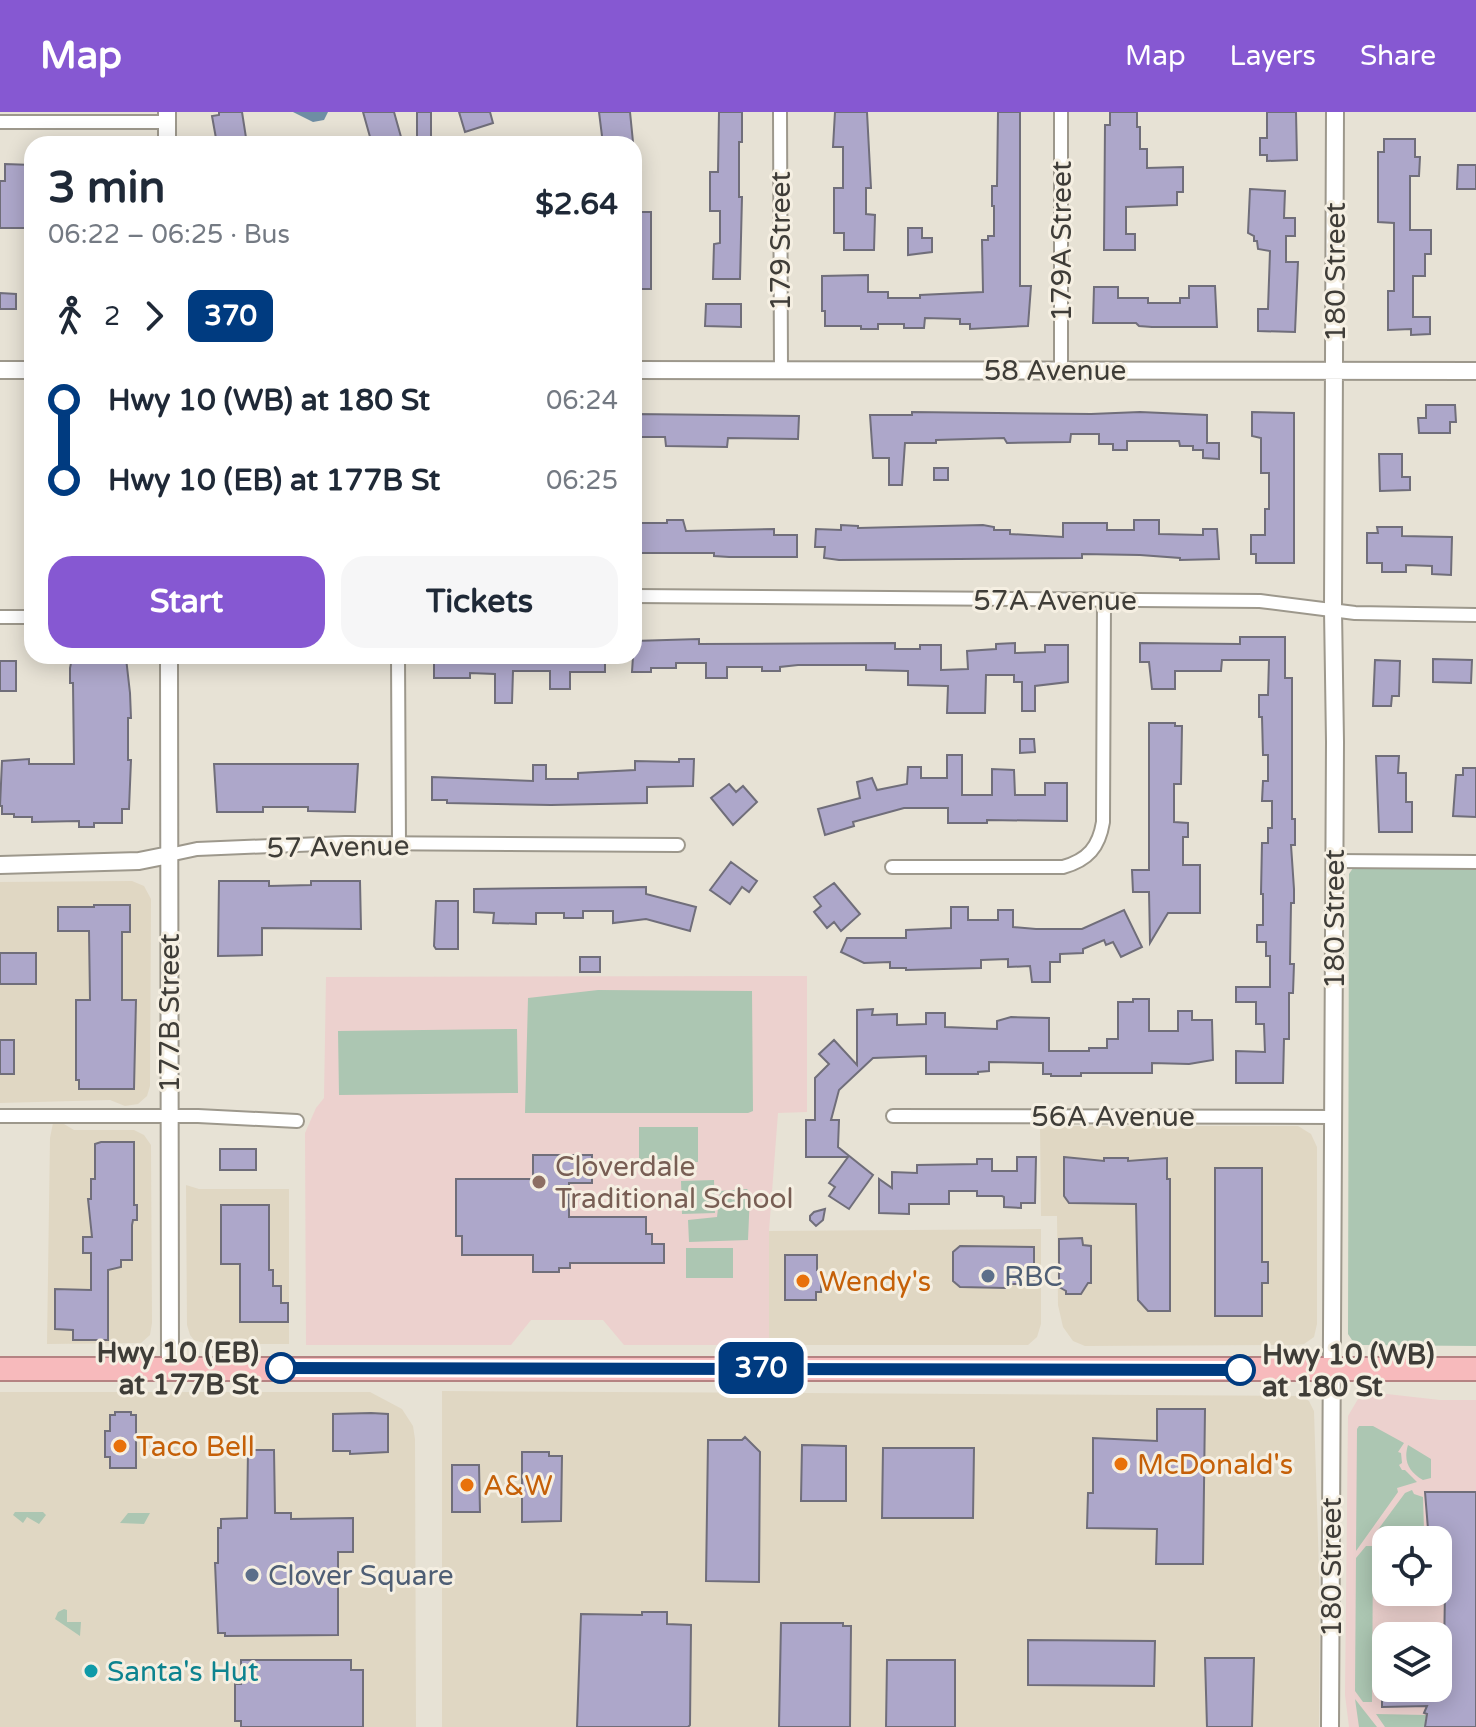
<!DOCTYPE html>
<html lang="en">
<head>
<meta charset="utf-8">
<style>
  :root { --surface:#fff; --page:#f6f6f7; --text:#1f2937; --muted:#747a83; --accent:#8658d2 }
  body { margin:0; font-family:"Varela Round",sans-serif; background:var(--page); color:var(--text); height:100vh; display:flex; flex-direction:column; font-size:30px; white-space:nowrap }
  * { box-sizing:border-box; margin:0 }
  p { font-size:26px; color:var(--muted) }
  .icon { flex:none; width:44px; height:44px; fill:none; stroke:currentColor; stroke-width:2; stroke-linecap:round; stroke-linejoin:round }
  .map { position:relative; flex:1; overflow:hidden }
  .drawer { position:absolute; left:24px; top:24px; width:618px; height:528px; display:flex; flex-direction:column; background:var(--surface); border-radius:24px; box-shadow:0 4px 20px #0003 }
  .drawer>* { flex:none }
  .badge { padding:0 16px; border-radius:12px; font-size:28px; line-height:52px }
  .buttons { position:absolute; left:1372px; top:1414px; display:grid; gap:16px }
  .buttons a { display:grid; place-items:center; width:80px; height:80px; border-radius:16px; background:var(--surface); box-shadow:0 4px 20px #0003; font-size:40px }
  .map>.badge { position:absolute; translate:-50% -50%; box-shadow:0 0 0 4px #fff }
  .legs { display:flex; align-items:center; gap:12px; height:88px; padding:0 24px; font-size:26px }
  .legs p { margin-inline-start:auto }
  .overview { display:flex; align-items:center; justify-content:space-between; height:136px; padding:0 24px }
  h1 { font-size:44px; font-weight:700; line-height:60px }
  .button { display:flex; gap:16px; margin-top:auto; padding:16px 24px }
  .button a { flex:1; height:92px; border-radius:24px; background:var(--accent); color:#fff; font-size:32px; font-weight:700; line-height:92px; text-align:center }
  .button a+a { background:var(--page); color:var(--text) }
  ul { padding:0 24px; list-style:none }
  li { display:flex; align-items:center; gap:28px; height:80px; font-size:30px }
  li i { display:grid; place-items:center; width:12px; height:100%; margin:0 10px; background:currentColor }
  li i::after { content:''; width:20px; height:20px; margin:-10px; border:6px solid; border-radius:50%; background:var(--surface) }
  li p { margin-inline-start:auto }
  li:first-child i { background:linear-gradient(#0000 50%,currentColor 0) }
  li:last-child i { background:linear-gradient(currentColor 50%,#0000 0) }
  header { display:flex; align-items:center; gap:48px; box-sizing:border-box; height:112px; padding:0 40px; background:var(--accent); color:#fff }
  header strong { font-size:38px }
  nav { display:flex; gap:44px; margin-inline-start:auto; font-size:28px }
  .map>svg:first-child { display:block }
  .built { fill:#e0d7c3 }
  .education { fill:#ecd1ce; fill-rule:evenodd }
  .green { fill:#acc6b2 }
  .water { fill:#6e8da4 }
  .building { fill:#ada7ca; stroke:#706e7a; stroke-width:2 }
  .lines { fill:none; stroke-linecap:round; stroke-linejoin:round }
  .minor-casing { stroke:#9d988c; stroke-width:16 }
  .tertiary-casing { stroke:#9d988c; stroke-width:20 }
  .trunk-casing { stroke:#b58383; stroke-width:26 }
  .minor { stroke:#fff; stroke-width:12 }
  .tertiary { stroke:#fff; stroke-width:16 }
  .trunk { stroke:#f7babc; stroke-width:22 }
  .line-1-casing { stroke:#fff; stroke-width:18 }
  .line-1 { stroke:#003b80; stroke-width:12 }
  .education-dot { fill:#8d6e63; stroke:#f5efe2; stroke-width:3 }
  .service-dot { fill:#5c6f8a; stroke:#f5efe2; stroke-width:3 }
  .food-dot { fill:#e8710a; stroke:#f5efe2; stroke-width:3 }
  .stop-1-dot { fill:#fff; stroke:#003b80; stroke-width:4 }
  .culture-dot { fill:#0f9aa8; stroke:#f5efe2; stroke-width:3 }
  .labels { text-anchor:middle; stroke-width:6; stroke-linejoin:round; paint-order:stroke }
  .street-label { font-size:28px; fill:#3f3d38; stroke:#f5efe2 }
  .education-label { font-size:28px; fill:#785e54; stroke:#f5efe2; text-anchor:start }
  .service-label { font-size:28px; fill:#4e5e75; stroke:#f5efe2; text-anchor:start }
  .food-label { font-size:28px; fill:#c56008; stroke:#f5efe2; text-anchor:start }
  .stop-label { font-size:28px; font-weight:bold; fill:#3f3d38; stroke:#f5efe2; text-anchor:end }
  .culture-label { font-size:28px; fill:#0d838f; stroke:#f5efe2; text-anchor:start }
</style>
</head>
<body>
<header>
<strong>Map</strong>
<nav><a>Map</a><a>Layers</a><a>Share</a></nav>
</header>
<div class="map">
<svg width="1476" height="1615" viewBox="0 0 1476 1615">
  <rect width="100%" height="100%" fill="#e7e2d5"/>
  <path class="built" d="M132 769 144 774 151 787 150 974 147 984 138 992 125 994 110 988 0 991V770Z
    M53 1011 64 1012 74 1018H134L144 1023 151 1033 152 1211 150 1223 141 1231 47 1232 50 1026Z
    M1040 1014H1298L1311 1022 1317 1035V1212L1314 1225 1304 1232 1296 1233 1085 1234 1073 1229 1063 1215 1058 1193 1057 1104H1041Z
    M186 1073 199 1077H289V1232H207L194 1228 190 1223 187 1213Z
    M1041 1117V1212L1037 1225 1028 1233H769V1119Z
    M442 1279 1301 1284 1309 1289 1314 1299 1320 1491 1319 1615H442Z
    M0 1280H370L402 1297 413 1314 415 1327 416 1615H0Z"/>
  <path class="education" d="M807 864V1000L778 1001 769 1119V1233H624L603 1208H531L511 1233H306L305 1021 316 996 324 986 326 865Z
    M1378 1281 1440 1288H1476V1615H1349L1345 1583 1348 1304 1358 1287ZM1386 1428H1438V1480H1386ZM1386 1524H1438V1576H1386Z"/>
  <path class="green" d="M1361 753 1476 754V1234L1362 1233 1352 1228 1348 1222 1349 762 1353 756Z
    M598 878 752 879 753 999 748 1001H525L528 886Z
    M517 917 518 981 339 983 338 919Z
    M639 1015H698V1050L639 1049Z
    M714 1068 715 1101 682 1102 681 1069Z
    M747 1077 750 1081 748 1128 689 1130 688 1108 717 1105 720 1079Z
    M686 1136H733V1166H686Z
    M1359 1314H1373L1404 1331 1398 1340 1401 1341 1402 1351 1399 1353 1402 1358H1405L1417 1370 1397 1376 1398 1380 1356 1439 1357 1317Z
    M1408 1333 1431 1347V1366L1423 1368C1409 1360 1403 1349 1408 1333Z
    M1412 1378 1414 1382 1423 1385 1424 1418 1377 1419 1405 1381Z
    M15 1400H43L46 1403 39 1412 27 1405 23 1411 13 1403Z
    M128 1401H150L144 1412 120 1411Z
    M1366 1434H1373L1372 1590H1363L1355 1579 1356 1446Z
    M64 1497 67 1498V1510H81L80 1524 55 1507 58 1500Z
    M1355 1587 1377 1615H1359Z
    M1376 1602 1427 1603 1425 1608 1427 1610 1425 1615H1385Z"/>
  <path class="water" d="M293 0H328L324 8 313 10Z"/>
  <path class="building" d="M219 0H242L247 32H217L212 4 219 3Z
    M363 0H394L403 32H372Z
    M417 0H431V32H417Z
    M459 0H490L493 11 465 20Z
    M599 0H630L633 30 603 32Z
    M719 0H742V30H739V85H742L740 167H713L714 132 720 131V99H710V60H718Z
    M835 0H867L871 76H866V102L875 103 874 138H844V121H834V76H843V35H833Z
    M998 0H1020V174H1031L1028 214 970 217V212H960V207L925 206 924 216H904V212H878V217H861V214H825V199H822V164L868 163V180H888V186H920V183L983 180 982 128H988V124H994V94H992V74H997Z
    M1110 0H1137V15H1140V37H1147V56L1183 55V80H1177V93L1126 95V122H1135V138H1104L1105 13H1110Z
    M1267 0H1296L1297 48 1267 49V43H1260V26H1267Z
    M1384 27H1415V45H1420L1419 64H1410V118H1431V142H1425V164H1413V205H1430V222L1411 223V217L1388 218V179H1394V111L1378 110V40H1384Z
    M5 52 32 53V112H26L25 116H0V69H5Z
    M1458 53H1476V77H1457Z
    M1250 77 1285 79 1284 106H1295V124H1286V150H1298L1295 220 1258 219V197H1268L1270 139 1258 137 1257 129H1254V124L1248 121Z
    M637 100H651V177H636Z
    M908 116H922V126H932V140L908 143Z
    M1189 174H1215L1217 215H1152L1139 214 1136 211H1093L1094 175H1118V186H1148V191H1180V186H1189Z
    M0 181 16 182V197H0Z
    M706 192H741V215L705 214Z
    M1426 293H1455L1456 310H1450V321H1419L1418 306H1426Z
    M912 300 1091 302 1140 300 1207 303V331H1219V347L1203 346V338H1193V334H1180L1179 329H1127V338H1113V332H1099V322H1071L1070 330 1007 331 1004 326 936 328V331H905L902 373H889V346H873L870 303H912Z
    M1252 300 1294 301V451H1256V442H1251V423H1265V397H1269V361H1261V326L1252 324Z
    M634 302 799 304 798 327 728 326 727 335 666 334 665 325H634Z
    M1379 342H1402V365H1410V378L1380 379Z
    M934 356H948V368H934Z
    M667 408H683L686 419 774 417V423H797V445H729L714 444V441H634V418H641V411H667Z
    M1134 408H1159V422L1203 423V417H1217L1219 447 1180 448V446L1140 443 1082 442V446L839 448 824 446 825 435H815L816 417 841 418V413L858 414V416L983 413 994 415V418H1010V422L1063 425V411H1107V418H1134Z
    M1377 415H1402V424L1452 425 1451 463 1432 462V454L1406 453V460H1382V451H1367V421H1378Z
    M1240 525H1285V566H1292V707H1295V733H1291L1294 777V791H1291L1290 852H1294L1293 881H1289V927H1284L1283 971H1236V939L1265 940 1264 912H1256V890H1236V875H1270V844H1266V830H1257V813H1263V782H1261L1262 731H1268V716H1272V689H1262L1263 669H1268V643H1263L1262 605H1259V583H1268L1269 548H1222L1221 559H1175V577H1152L1149 550H1140V531L1240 532Z
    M699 527V532L895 531V537H920V533H941V558L968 557 967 539 996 537V532L1015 531V541L1045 540V533H1068V570L1035 574V599H1022V570H1014V563H986L985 601H947L948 574 908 573V559L866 558V553H798L780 555V559H762V555H727V566H706V551H676V556H651V560H632L634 529Z
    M81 544 126 546 130 581 131 606H128V648H131L129 697H122V711H94V715H79V709L32 710V705H14V702H2V694H0L2 649 29 647V652H74L73 571H70V556L72 546Z
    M434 544H605V560H570V577H550V559H513L512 591H495V562L470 561V566H434Z
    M1433 547 1472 548 1471 571 1433 570Z
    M1375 548 1400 549 1399 584H1392L1391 594H1373Z
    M0 549H16V579H0Z
    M1149 611H1175V614H1182L1181 672H1174V710L1188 711V725H1183V753H1200V801H1168L1150 831 1149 780H1133L1132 758H1149Z
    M1020 627H1034L1035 640 1020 641Z
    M947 643H962V683H992V657L1014 658 1015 683H1045V671H1067V709L987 708V711H948V696H904L853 710 854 714 825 723 818 697 860 686 857 670 872 666 877 678 907 672 908 655H921V666H947Z
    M1376 644H1399L1398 661H1406V690H1412V720H1379Z
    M679 647H694L693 674 647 675V691L551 693 447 691V688H432V665L533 669V653H546V667H578V661L635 658V649L679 650Z
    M214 652H358L355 700 308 699V695H263V700H217Z
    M1463 656H1476V705L1453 704 1456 663H1463Z
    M729 672 736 680 743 674 757 690 733 713 711 686Z
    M731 750 757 769 749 780 742 775 730 792 710 778Z
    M219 769H269V774L311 773V769H360L361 817 262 816V843L218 844Z
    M834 771 860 802 841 819 834 810 827 816 814 800 821 794 814 785Z
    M646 775V782L696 795 690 819 646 807 613 811V799H583V806H564V801H536V812L493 811 494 801 474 800V777Z
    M436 789H458V837H436L434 834Z
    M94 793H130V820H122V888H136L134 977H79V968H76V888H90L89 819H58V795H94Z
    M951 795H968V808H998V798H1013V815L1036 817H1082L1124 798 1142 835 1121 845 1113 830 1106 833 1104 828 1083 837V841L1060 842V850H1050V870H1032L1030 854 1008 855V847L981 848V856L906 858V856H890V850L864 851 841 840 847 826H906V818L951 816Z
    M0 841H36V872H0Z
    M580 845H600V860H580Z
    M1133 887H1149V919H1178V899H1192V908H1212L1213 948 1189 952 1152 951V961H1081V964H1051V962H1043V951L989 950V959L978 960V962H926V944L873 946 839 978 831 1008H839L838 1035 873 1063 849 1097 829 1084 835 1075 829 1071 848 1045H806V1008H815V966L829 952 819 942 834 928 857 953V898L873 897 872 903 897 902V913L926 912V901H945V915L997 917V909L1011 905 1049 906V939H1089V936H1107V927H1118V890H1133Z
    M0 928H14V962H0Z
    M101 1030H134V1093H137V1108H133L132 1113V1148H121V1155L108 1158V1228H73V1218L55 1217V1177L91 1178V1141H83V1125H92L88 1087H91V1067H95V1032Z
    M220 1037H256V1058H220Z
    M533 1043H592V1071H569V1105H646V1122H652V1132H664V1151H570V1156H559V1160H533V1143H462V1124H456V1067H533Z
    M1017 1045H1036L1035 1091H1021V1096L1004 1095V1085L1002 1084H977V1079H949V1092H909V1102L879 1101V1067L892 1076V1060L917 1061V1053L977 1052V1047H992V1059H1017Z
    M1064 1045 1104 1049V1046H1128V1049L1167 1046V1067H1170V1199H1148L1138 1188 1136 1092 1069 1091 1064 1084Z
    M1215 1056H1262V1150H1268V1171H1262V1204H1215Z
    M221 1093H269V1158H273V1174H281V1191H288V1210H240V1152H221Z
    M825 1097 823 1108 816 1114 810 1108V1104L814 1100Z
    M1082 1126 1083 1133 1091 1134V1171H1088L1081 1182H1066V1179L1059 1175V1127Z
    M960 1134 1034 1135V1172H1005V1176L960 1175 953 1169V1140Z
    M785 1143H817V1158H821V1180H816V1188H785Z
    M1157 1297H1205L1203 1452H1156L1157 1417 1087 1416 1088 1381H1093V1326L1157 1329Z
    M115 1300H131V1303H136V1356H110V1345H105V1319H110V1303H115Z
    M371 1301 388 1302V1340L350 1342V1339H333V1302Z
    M745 1325 760 1340 759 1470 706 1469 708 1328H742Z
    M802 1333 846 1334V1389H801Z
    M883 1336H974L973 1406H882Z
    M248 1338H274L275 1401H291V1407L353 1406V1440H338V1523L225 1524V1521H218L215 1451H218V1416H221V1407L247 1406Z
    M522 1340H549V1344H562L561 1409 522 1410Z
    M452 1353H479L480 1400H452Z
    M1425 1380H1476V1615H1425L1427 1602 1424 1601 1427 1594 1382 1595V1576H1438V1543H1444L1445 1477H1438V1428H1429L1425 1418 1428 1417Z
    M642 1500H667V1512L691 1513 690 1613 688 1615H577L581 1502 642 1503Z
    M781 1511H843V1514H851L850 1615H779Z
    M1028 1528 1155 1529 1154 1574 1028 1573Z
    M1205 1546H1254L1252 1615H1207Z
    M241 1548H351V1558H363V1615H241V1609H235V1572H241Z
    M887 1548H955V1615H886Z"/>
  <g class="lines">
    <defs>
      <path id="minor" d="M780 0 781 257
        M0 10H167
        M1061 258V0
        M634 484 1260 489 1355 501 1476 503
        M0 505H32
        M398 544 399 732
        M169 743 197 737 345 731 678 733
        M1334 749 1476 750
        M892 755H1063C1088 748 1099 735 1103 710L1104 488
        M0 1004H198L297 1009
        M893 1004 1333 1005"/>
      <path id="tertiary" d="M167 0V32
        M0 258H32
        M634 258 1476 259
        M169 544 170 1257
        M0 753 139 749 169 743
        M1330 1615 1335 630 1333 498 1335 0"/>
      <path id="trunk" d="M0 1257H1476"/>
    </defs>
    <use href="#minor" class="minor-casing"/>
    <use href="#tertiary" class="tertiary-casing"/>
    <use href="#trunk" class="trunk-casing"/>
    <use href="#minor" class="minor"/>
    <use href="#tertiary" class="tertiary"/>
    <use href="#trunk" class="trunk"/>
  </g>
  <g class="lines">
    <defs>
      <path id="line-1" d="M281 1256 1240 1258"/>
    </defs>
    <use href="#line-1" class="line-1-casing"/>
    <use href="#line-1" class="line-1"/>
  </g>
  <circle class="education-dot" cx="539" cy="1070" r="8"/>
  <g class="service-dot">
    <circle cx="988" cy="1164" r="8"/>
    <circle cx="252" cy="1463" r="8"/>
  </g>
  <g class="food-dot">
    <circle cx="803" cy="1169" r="8"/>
    <circle cx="120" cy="1334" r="8"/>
    <circle cx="1121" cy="1352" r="8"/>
    <circle cx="467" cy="1373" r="8"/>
  </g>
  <g class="stop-1-dot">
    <circle cx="281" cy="1256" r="14"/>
    <circle cx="1240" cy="1258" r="14"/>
  </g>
  <circle class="culture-dot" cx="91" cy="1559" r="8"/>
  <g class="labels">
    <g class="street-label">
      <text transform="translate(780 129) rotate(-90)" y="10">179 Street</text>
      <text transform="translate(1061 129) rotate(-90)" y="10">179A Street</text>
      <text transform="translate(1335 160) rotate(-90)" y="10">180 Street</text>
      <text x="1055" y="268">58 Avenue</text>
      <text x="1055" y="498">57A Avenue</text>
      <text transform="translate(338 734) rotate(-1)" y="10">57 Avenue</text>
      <text transform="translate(1334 807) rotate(-90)" y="10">180 Street</text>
      <text transform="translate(169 901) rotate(-90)" y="10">177B Street</text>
      <text x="1113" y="1014">56A Avenue</text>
      <text transform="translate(1331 1455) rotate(-90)" y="10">180 Street</text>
    </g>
    <g class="education-label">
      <text x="555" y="1064">Cloverdale<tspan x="555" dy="32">Traditional School</tspan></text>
    </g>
    <g class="service-label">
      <text x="1004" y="1174">RBC</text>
      <text x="268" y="1473">Clover Square</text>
    </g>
    <g class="food-label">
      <text x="819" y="1179">Wendy's</text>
      <text x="136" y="1344">Taco Bell</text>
      <text x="1137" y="1362">McDonald's</text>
      <text x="483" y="1383">A&amp;W</text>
    </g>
    <g class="stop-label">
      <text x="259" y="1250">Hwy 10 (EB)<tspan x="259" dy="32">at 177B St</tspan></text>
      <text x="1262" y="1252" text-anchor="start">Hwy 10 (WB)<tspan x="1262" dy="32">at 180 St</tspan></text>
    </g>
    <g class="culture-label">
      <text x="107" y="1569">Santa's Hut</text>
    </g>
  </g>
</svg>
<div class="buttons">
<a><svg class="icon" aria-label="locate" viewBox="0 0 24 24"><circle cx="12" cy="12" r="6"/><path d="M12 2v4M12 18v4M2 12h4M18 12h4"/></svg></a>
<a><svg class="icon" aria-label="layers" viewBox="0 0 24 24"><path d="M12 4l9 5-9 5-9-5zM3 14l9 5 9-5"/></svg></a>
</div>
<b class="badge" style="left:761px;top:1256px;background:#003b80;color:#fff">370</b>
<section class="drawer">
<div class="overview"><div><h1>3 min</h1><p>06:22 – 06:25 · Bus</p></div><b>$2.64</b></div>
<div class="legs"><svg class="icon" aria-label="walk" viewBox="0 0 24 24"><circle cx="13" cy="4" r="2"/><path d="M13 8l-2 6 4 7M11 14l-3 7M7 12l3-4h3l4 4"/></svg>2<svg class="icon" aria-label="forward" viewBox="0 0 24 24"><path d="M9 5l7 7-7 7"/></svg><b class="badge" style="background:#003b80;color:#fff">370</b></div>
<ul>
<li><i style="color:#003b80"></i><b>Hwy 10 (WB) at 180 St</b><p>06:24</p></li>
<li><i style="color:#003b80"></i><b>Hwy 10 (EB) at 177B St</b><p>06:25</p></li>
</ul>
<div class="button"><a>Start</a><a>Tickets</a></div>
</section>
</div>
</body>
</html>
